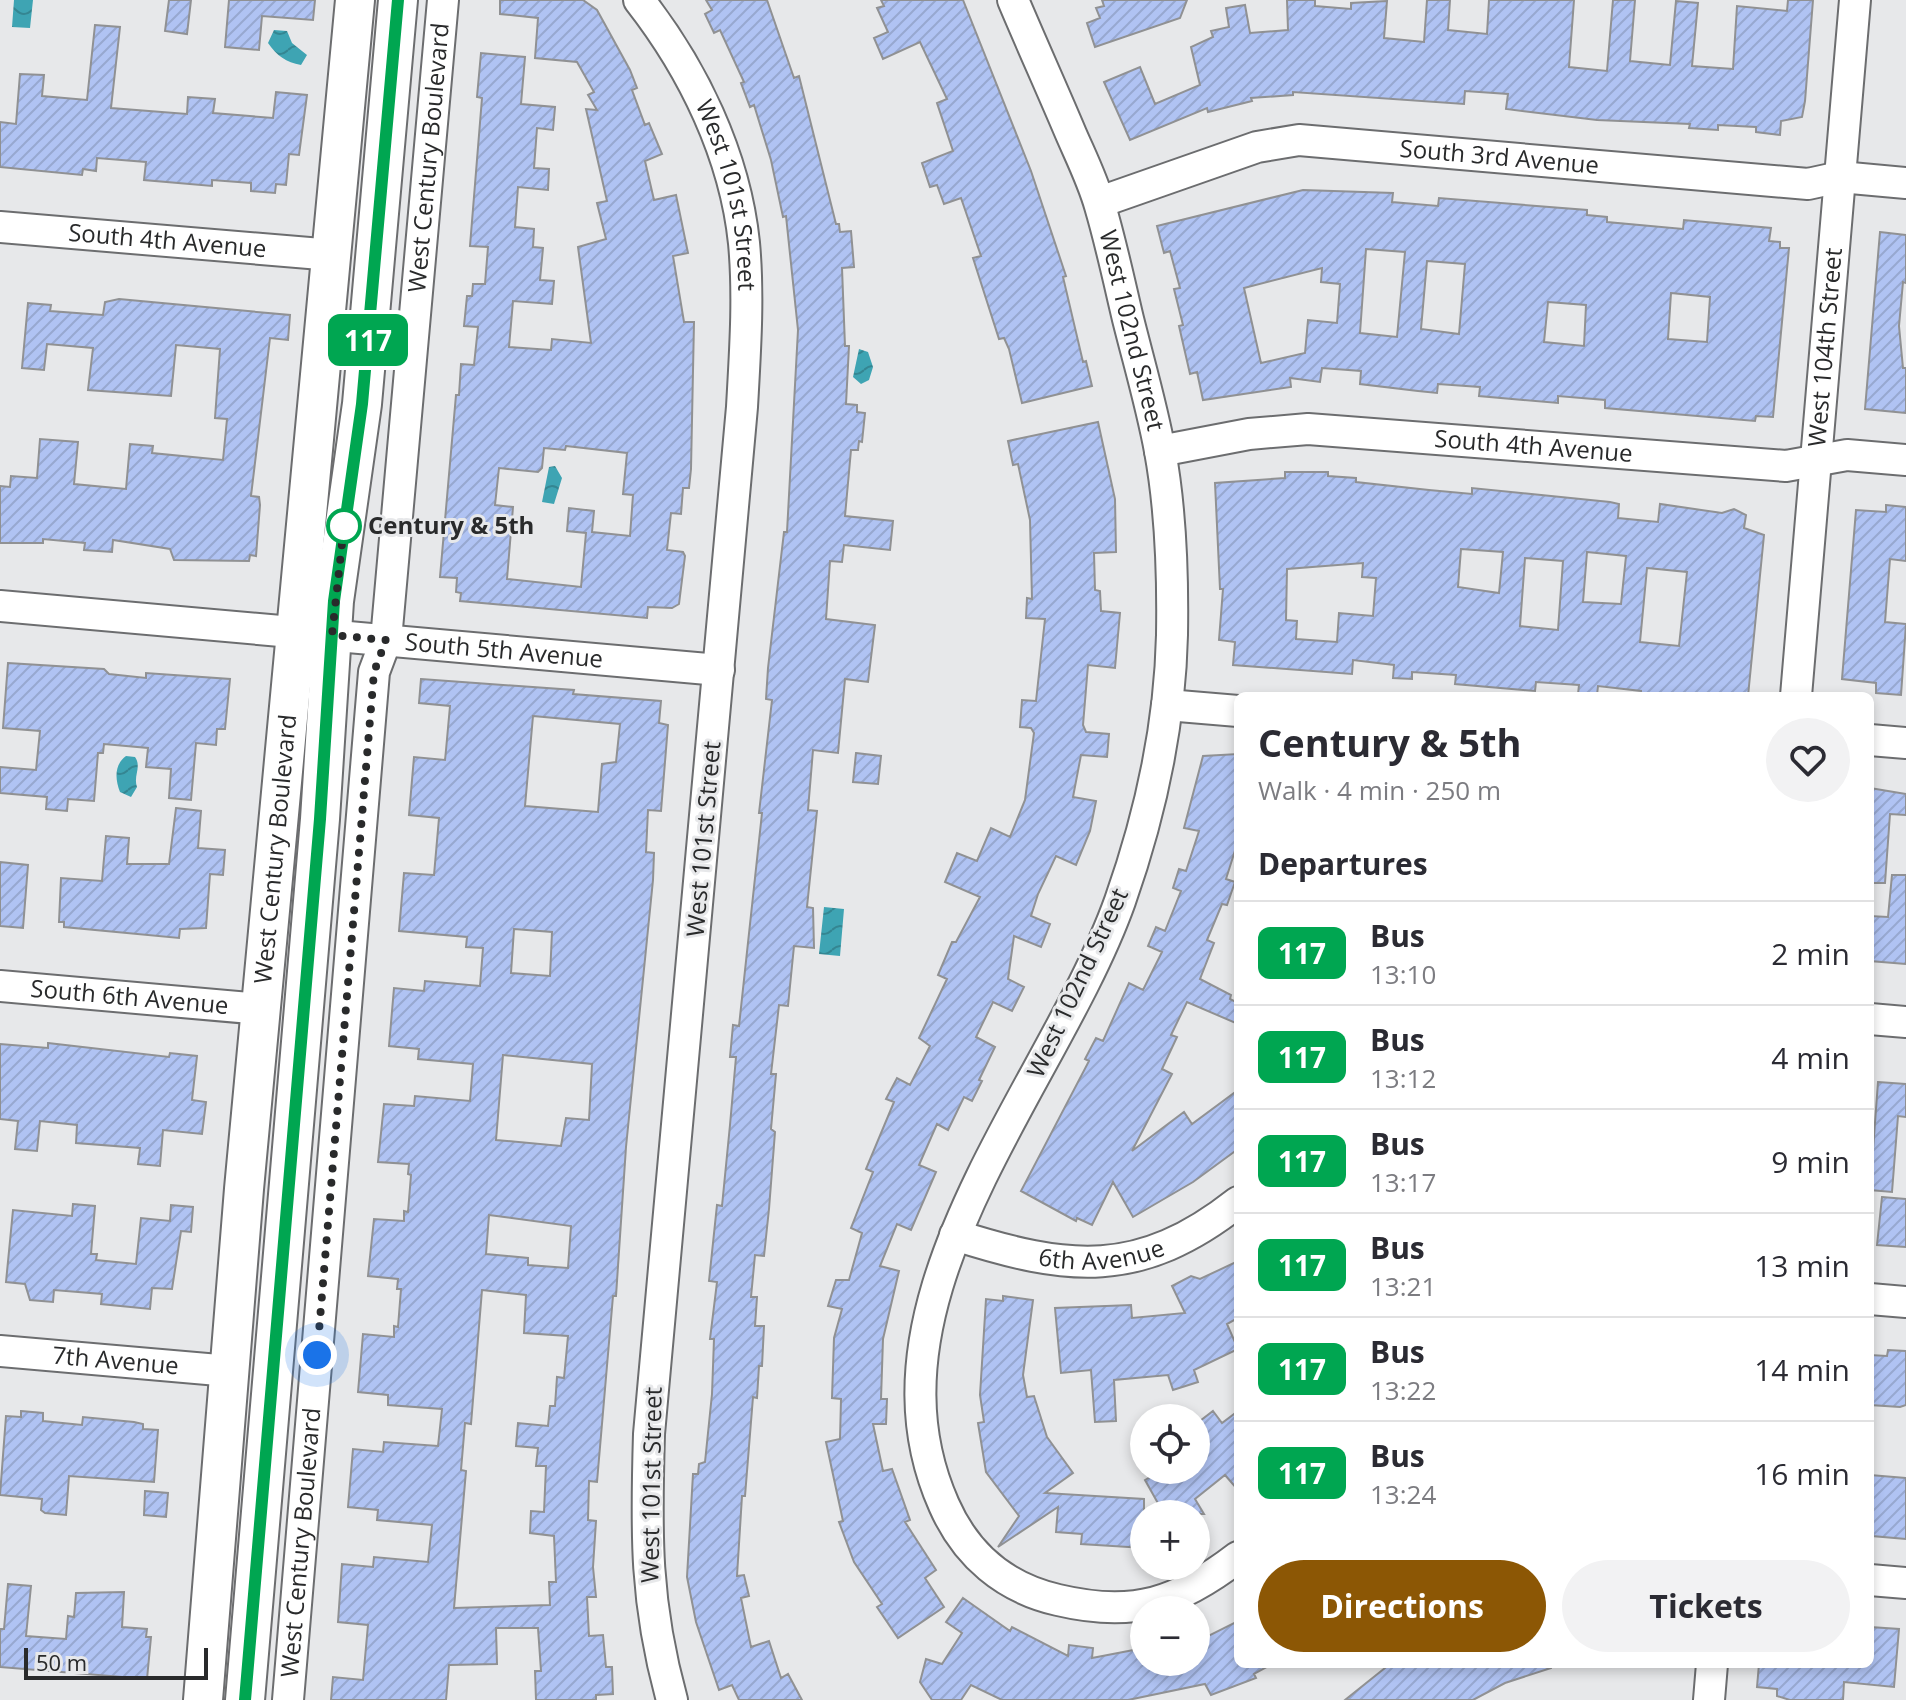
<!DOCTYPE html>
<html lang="en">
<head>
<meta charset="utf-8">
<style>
  :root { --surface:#fff; --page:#f2f2f3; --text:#2b2b33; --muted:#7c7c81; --line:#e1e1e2; --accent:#8c5705 }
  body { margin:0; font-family:"Open Sans",sans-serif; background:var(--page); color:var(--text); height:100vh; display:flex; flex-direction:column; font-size:30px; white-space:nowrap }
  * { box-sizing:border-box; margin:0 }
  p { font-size:26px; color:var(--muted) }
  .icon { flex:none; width:44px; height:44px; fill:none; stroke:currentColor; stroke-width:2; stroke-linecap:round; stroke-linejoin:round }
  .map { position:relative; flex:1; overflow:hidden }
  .side { position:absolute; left:1234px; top:692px; width:640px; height:976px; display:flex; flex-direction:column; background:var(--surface); border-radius:12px; box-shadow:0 4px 12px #0003 }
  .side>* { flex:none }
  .badge { padding:0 16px; border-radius:12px; font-size:28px; line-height:52px }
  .buttons { position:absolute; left:1130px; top:1404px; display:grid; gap:16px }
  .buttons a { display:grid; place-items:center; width:80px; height:80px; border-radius:50%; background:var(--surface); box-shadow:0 4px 12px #0003; font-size:40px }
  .scale { position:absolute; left:24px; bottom:20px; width:184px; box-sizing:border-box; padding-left:8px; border:4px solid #292a2b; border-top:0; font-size:22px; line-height:28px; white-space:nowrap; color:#292a2b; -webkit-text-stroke:6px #e7e8ea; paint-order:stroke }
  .you { position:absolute; width:40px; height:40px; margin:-20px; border:6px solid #fff; border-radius:50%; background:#1a73e8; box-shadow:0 0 0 12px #1a73e833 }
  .map>.badge { position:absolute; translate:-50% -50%; box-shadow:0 0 0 4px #fff }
  h2 { padding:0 24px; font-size:30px; line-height:72px }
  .round { display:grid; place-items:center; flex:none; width:84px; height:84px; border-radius:42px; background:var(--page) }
  .headline { display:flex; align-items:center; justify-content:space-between; height:136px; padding:0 24px }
  h1 { font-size:38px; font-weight:700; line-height:60px }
  .action { display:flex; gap:16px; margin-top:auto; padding:16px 24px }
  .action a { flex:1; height:92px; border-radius:48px; background:var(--accent); color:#fff; font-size:32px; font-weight:700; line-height:92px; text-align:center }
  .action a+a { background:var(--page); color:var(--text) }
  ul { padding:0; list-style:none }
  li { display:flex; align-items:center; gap:24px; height:104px; padding:0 24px; border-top:2px solid var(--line) }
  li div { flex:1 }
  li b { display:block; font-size:30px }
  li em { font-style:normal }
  li .badge { min-width:88px; font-weight:700; text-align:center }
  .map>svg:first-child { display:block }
  .water { fill:url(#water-waves) }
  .building { fill:url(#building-hatch); stroke:#909193; stroke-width:2; fill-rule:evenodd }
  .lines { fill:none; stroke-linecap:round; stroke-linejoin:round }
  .minor-casing { stroke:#6c6d6f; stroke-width:34 }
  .major-casing { stroke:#6c6d6f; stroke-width:42 }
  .minor { stroke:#fff; stroke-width:30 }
  .major { stroke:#fff; stroke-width:38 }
  .line-casing { stroke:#fff; stroke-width:18 }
  .line { stroke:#00a651; stroke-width:12 }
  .walk { stroke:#292a2b; stroke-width:8; stroke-dasharray:0 14.4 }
  .stop-dot { fill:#fff; stroke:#00a651; stroke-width:4 }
  .labels { text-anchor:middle; stroke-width:6; stroke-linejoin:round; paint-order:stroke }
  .street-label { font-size:24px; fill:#292a2b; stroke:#e7e8ea }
  .stop-label { font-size:24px; font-weight:bold; fill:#292a2b; stroke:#e7e8ea; text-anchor:start }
</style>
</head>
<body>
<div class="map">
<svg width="1906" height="1700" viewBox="0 0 1906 1700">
  <defs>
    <pattern id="water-waves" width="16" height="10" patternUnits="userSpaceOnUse" patternTransform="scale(2)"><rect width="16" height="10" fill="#3ea4b3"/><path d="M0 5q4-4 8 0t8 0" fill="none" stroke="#348692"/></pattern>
    <pattern id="building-hatch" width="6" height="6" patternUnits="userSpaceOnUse" patternTransform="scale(2)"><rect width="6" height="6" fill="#b0c3f3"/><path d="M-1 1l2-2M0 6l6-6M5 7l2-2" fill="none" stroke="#97a8d0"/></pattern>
  </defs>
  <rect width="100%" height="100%" fill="#e7e8ea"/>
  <path class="water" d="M14 0H33L30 28 12 27Z
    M274 30 287 31 292 43 307 55 301 65C286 62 277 56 268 43Z
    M859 349 868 352 873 367 869 380 861 384 853 377Z
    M555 466 562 478 554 504 542 502 549 467Z
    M126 756 135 757C142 767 133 776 137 787L131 797 120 792C115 779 114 765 126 756Z
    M824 907 844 909 840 956 819 954Z"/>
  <path class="building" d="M169 0H191L187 34 165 31Z
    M229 0H315L313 20 262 16 259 50 225 47Z
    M500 0H583L597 10 630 70 637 88 632 90 645 125 649 123 662 154 645 161 654 200 676 195 688 253 673 256 684 322H694L691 469 689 488H683L681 514 671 513 667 550 683 552 685 556 679 604 672 608 648 607 647 618 460 601 461 593 456 592 457 578 440 577 456 395H459L461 364 474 365 478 327 464 326 467 296H472L473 284H485L488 247 470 246 482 98 477 97 481 53 525 57 521 104 555 107 553 130 537 128 534 168 549 169 548 190 518 187 515 227 534 229 533 247 543 248 540 280 554 281 552 304 513 301 509 347 551 350 552 339 591 343 578 247 606 239 597 203 607 201 586 109 597 110 588 95 594 92 577 62 535 58 538 18 500 14ZM566 446 627 453 623 494 633 495 630 536 592 532 594 511 569 508 567 531 586 533 581 587 507 579 513 507 495 505 499 468 538 472 542 468 544 448 565 450Z
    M706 0H767L794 78 799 76 836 224H839L840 232 851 231 854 267 842 268 845 346H849L846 404 857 405V412L865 413 862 442 859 441 858 450H851L845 516 893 521 890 550 844 545 842 562 830 561 826 619 875 625 868 682 845 679 838 753 813 750 808 810 817 811 807 907 813 908 814 948 794 946 788 1006 779 1005 771 1074H776L771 1129 775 1132 769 1209 764 1256 755 1255 751 1297H757L755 1326H764L762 1366H759L757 1398 753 1397 745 1496H742L737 1576 744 1575 749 1596 741 1598 751 1647 769 1641 781 1678 788 1674 802 1700H739L732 1685 719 1690 696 1622 687 1577 693 1474H698L699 1464 705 1462 712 1394 714 1339H710L717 1282 709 1281 717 1205 722 1206 730 1125 736 1057H730L733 1025 739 1026 762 813H759L772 700 766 699 768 668 784 532H787L798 330 786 216 783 217 771 160 754 105 750 107 741 83 744 82 720 30 714 33 705 14 712 10Z
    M881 0H963L1031 171 1066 276 1063 277 1083 362 1086 361 1092 386 1022 403 1009 349 1004 338 999 339 973 258 981 256 961 198 944 204 937 185 930 187 922 163 953 151 937 103 947 99 920 42 883 59 874 38 888 32 877 8 884 6Z
    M1102 0H1187L1180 18 1095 47 1087 23 1100 18 1096 8 1104 6Z
    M1287 0H1315V6L1351 9V3L1387 1 1384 38 1424 42 1427 0H1450L1448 30 1487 34 1489 0H1574L1569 67 1607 71 1613 0H1635L1630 61 1670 65 1676 1 1698 3 1692 66 1733 69 1737 6 1787 11 1788 0H1813L1805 101 1802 117 1781 121 1780 135 1756 132V127L1718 125V130L1689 128 1690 124 1597 120 1506 109 1508 94 1465 91 1464 104 1293 92V95L1251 98 1252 101 1208 112 1207 108 1130 140 1104 82 1140 67 1155 104 1200 85 1191 47 1213 37 1211 31 1229 27 1226 8 1245 5 1250 33 1288 30Z
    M95 25 120 27 111 108 187 114 188 97 215 99 213 113 273 118 276 92 307 95 299 155 289 154 286 185 276 184 275 193 251 191V183L212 180V186L144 180 146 162 97 158 96 171 83 169 82 175 0 167V122L16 124 20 74 44 75 42 96 87 100Z
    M1303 190 1393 193 1392 202 1438 206 1439 198 1587 210V215L1607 217V222L1683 229 1684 220 1771 228 1769 241 1780 242V248H1789L1773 417 1756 416 1755 421 1605 408V400L1558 396V403L1479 396 1480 387 1438 384 1437 393 1418 391 1360 384 1361 371 1322 368 1320 382 1290 378 1291 387 1203 400 1197 372 1190 374 1179 326 1183 325 1174 289 1180 288 1170 251 1164 253 1157 226ZM1366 249 1405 252 1397 337 1360 333ZM1427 261 1465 264 1459 334 1421 329ZM1322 268 1321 282 1340 284 1337 323 1308 320 1305 353 1261 363 1244 288ZM1671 293 1710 297 1707 342 1668 339ZM1548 302 1586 305 1584 346 1544 342Z
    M1880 232 1906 235V283L1903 282 1899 326 1903 368H1906V413L1865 409Z
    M119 299 290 315 288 340 270 338 251 496 259 497 260 505 256 556 250 555 249 561 174 560 170 549 113 540 112 552 84 550 85 543 43 539V543H0V486L10 487 11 476 37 478 40 439 78 442 74 484 126 489 130 444 153 446 152 453 223 460 227 419 215 418 220 349 176 345 171 396 88 390 93 348 47 344 44 370 22 368 28 303 51 305 50 311 103 315 105 302Z
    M1098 422 1115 499 1116 552 1094 553 1095 590 1100 591 1101 611 1120 613 1115 668 1088 665 1083 725 1086 732 1109 734 1107 757 1081 755 1073 797 1096 801 1090 831 1076 865 1056 856 1038 894 1031 916 1050 924 1041 947 1014 936 1008 979 1024 987 1012 1011 993 1002 976 1037 995 1047 979 1080 982 1081 972 1101 964 1097 948 1130 937 1124 919 1165 936 1172 911 1230 897 1224 880 1266 899 1271 883 1339 881 1399H887L886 1424H873L883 1471 892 1469 910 1520 905 1522 936 1570 925 1578 944 1607 898 1638 877 1607 882 1604 854 1562 839 1522 843 1521 826 1442 840 1439 841 1399 832 1398 834 1338 842 1309 828 1306 836 1280H849L859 1244 862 1233 851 1228 873 1172 866 1169 894 1102 886 1099 897 1078 910 1085 930 1046 919 1038 947 979 938 975 952 942H956L980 897 945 882 957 853 977 861 991 828 1010 837 1025 800 1034 733 1031 728 1020 727 1022 700 1036 701 1045 619 1026 618 1027 598 1032 599 1030 520 1018 464 1013 465 1008 441Z
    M1285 472H1328V476L1356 478V482L1429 490 1472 494V488L1610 502 1619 504 1618 518 1658 522 1660 504 1722 513 1734 509 1746 515 1744 528 1764 535 1748 696H1641V691L1598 686 1597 695 1578 694 1579 685 1536 682 1535 691 1455 684 1456 675 1412 672V679L1393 678 1394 665 1353 660 1352 674 1233 665 1235 642 1219 640 1223 589H1220L1215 483 1285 478ZM1461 549 1503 552 1499 593 1458 587ZM1587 552 1626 556 1621 604 1583 602ZM1525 558 1563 561 1558 630 1520 626ZM1363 563 1362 577 1376 578 1373 616 1339 613 1337 642 1296 639 1297 621 1286 620 1287 569ZM1647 568 1687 572 1679 646 1640 642Z
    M1886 505 1906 507V561L1890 559 1885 622 1906 624 1901 695 1876 693V683L1842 679 1856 510 1886 512Z
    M8 663 104 669 109 674 146 678V673L230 679 225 729H217L216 745 196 743 191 800 169 798 171 769 146 767 148 748 104 744 103 753H98L94 801 68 799 67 811 46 809 47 797 0 793V767L36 770 40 731 3 728Z
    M421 679 574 690 573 694 661 701 659 723 668 725 661 811 648 810 646 852 654 853 653 880 626 1147 616 1296H613L597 1482 589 1481 588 1520 596 1521 593 1567 596 1597H587L589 1636 603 1635 606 1667H612L613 1694 596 1695V1700H536L535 1671H541L538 1628H496L497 1664 449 1665 446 1700H331L333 1677 363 1680 368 1625 338 1622 342 1564 373 1567 374 1557 428 1562 432 1525 377 1520 378 1510 348 1507 353 1449 383 1452 384 1442 438 1446 442 1409 388 1405V1395L358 1392 363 1334 394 1337V1326L398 1327 401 1289H397L398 1279 368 1276 374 1219 404 1221V1211L408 1212 411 1175 408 1174 409 1164 378 1162 384 1104 414 1106 415 1096 470 1101 473 1064 418 1059 419 1049 389 1046 394 988 424 991 425 981 480 986 483 948 466 947 467 937 399 931 404 873 434 875 439 818 409 815 414 757 445 760 446 750 450 706 419 703ZM533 716 620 724 616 762 602 764 598 812 525 806ZM514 929 552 932 550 976 511 973ZM503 1055 592 1064 589 1120 566 1118 561 1146 496 1140ZM489 1215 571 1226 568 1268 528 1265V1258L486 1254ZM482 1290 526 1295 524 1333 568 1336 564 1378 557 1377 555 1406H550L548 1426 518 1423 516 1446 538 1448 536 1466H546L544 1512 531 1511 530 1533 554 1536 556 1582H549L550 1605 454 1608 466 1471 461 1470 465 1423 471 1424Z
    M856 753 881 756 878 784 853 782Z
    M1238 754V841L1226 879 1235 882 1227 905 1222 904 1207 940 1214 943 1200 979 1231 995 1230 999 1238 1003V1024L1187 1002 1171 1035 1177 1037 1162 1069 1172 1074 1132 1151 1184 1112 1192 1124 1238 1090V1149L1193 1182 1133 1217 1113 1182 1092 1225 1077 1218 1076 1221 1021 1191 1089 1061 1085 1059 1096 1038 1103 1041 1129 983 1143 990 1162 952 1148 946 1156 927 1165 931 1181 891 1173 888 1179 869 1186 871 1199 831 1184 828 1203 756Z
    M1870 788 1906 794V815L1890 814 1885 883H1870Z
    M176 808 201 811 198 848 225 850 223 875 210 874 206 928 180 929 179 938 64 927V922H59L61 878 102 881 106 836 129 838 127 864H169Z
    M0 862 28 865 23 928 0 926Z
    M1892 875H1906V964L1870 961V916L1888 917Z
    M48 1043 169 1057 170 1053 197 1056 192 1100 206 1102 202 1134 163 1130 160 1166 138 1164 140 1148 76 1143 77 1125 40 1121 37 1151 15 1149 18 1121 0 1119V1044L48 1048Z
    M1878 1082 1906 1084V1117L1898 1116 1892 1192 1870 1190Z
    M1882 1197 1906 1199V1247L1877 1245Z
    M73 1204 95 1206 91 1254H97L96 1260 136 1264 141 1218 170 1221 171 1205 193 1207 191 1232 181 1231 172 1289 152 1288 150 1309 101 1304 102 1294 54 1290 53 1302 30 1300 25 1284 6 1282 13 1210 72 1216Z
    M1238 1261V1318L1227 1324 1238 1349 1194 1370 1198 1382 1173 1390 1168 1375 1114 1380 1116 1421 1095 1422 1091 1370 1061 1373 1055 1308 1131 1305 1132 1318 1185 1313 1172 1286 1191 1276 1200 1279Z
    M1003 1296 1033 1300 1023 1375 1027 1397 1034 1396 1047 1437 1073 1473 1045 1493 1144 1499V1548L1081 1544 1082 1534 1056 1532 1058 1507 998 1547 1019 1516 986 1472 978 1423 984 1422 980 1395 986 1299 1003 1301Z
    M1888 1350 1906 1351V1405L1900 1407 1870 1405V1355L1887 1356Z
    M21 1411 43 1413V1421L82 1425 83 1417 134 1422 143 1424V1429L158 1430 154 1482 69 1476 66 1515 45 1513 41 1510 42 1499 0 1495 6 1416 21 1417Z
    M1213 1411 1222 1423 1238 1411V1490L1225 1475 1195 1499 1204 1514H1164L1145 1480 1162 1470H1196V1424Z
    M1870 1475 1906 1478V1539L1872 1536Z
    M145 1491 168 1493 166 1517 144 1515Z
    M8 1584 31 1586 26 1636 66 1639 68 1616 74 1617 76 1593 124 1592 122 1627 147 1629 146 1637H151L147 1679 0 1667V1629H4Z
    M963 1598 1010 1631 1012 1627 1068 1656 1069 1645 1093 1648 1092 1658 1144 1648V1662H1196V1642L1238 1621V1664H1272L1254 1674 1256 1678 1211 1695 1205 1684 1128 1700H1002L971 1685 961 1700H932L920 1682 926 1659 942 1664 962 1633 946 1622Z
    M1870 1627 1899 1629 1894 1687 1844 1682 1843 1700H1790L1777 1696V1689L1757 1687 1759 1664H1870Z
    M1390 1664H1551V1668L1505 1683 1473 1700H1345Z"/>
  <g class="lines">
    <defs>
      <g id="minor">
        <path id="s1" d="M639 0C693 69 735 155 744 243 749 297 745 353 742 407L649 1434C646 1533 645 1603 672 1700"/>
        <path id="s2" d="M1013 0C1032 45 1052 89 1071 134 1081 157 1093 181 1100 206 1111 243 1119 281 1128 319 1139 363 1152 407 1160 451 1171 511 1173 575 1172 635 1170 725 1150 816 1120 901 1054 1086 852 1299 944 1505 966 1555 1005 1588 1058 1600 1134 1618 1178 1603 1238 1557"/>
        <path id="s3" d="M1100 202 1257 147 1299 140 1808 184 1840 177 1906 183"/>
        <path id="s4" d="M0 227 333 255"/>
        <path id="s5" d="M1160 451 1249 434 1308 429 1786 466 1847 455 1906 460"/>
        <path id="s6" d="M0 606 719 670"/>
        <path id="s7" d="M1796 696 1855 0"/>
        <path d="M1167 705 1238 711"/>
        <path d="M1870 740 1906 743"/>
        <path id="s8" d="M0 986 261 1009"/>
        <path d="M1870 1019 1906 1022"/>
        <path id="s9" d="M955 1235C1068 1271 1139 1280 1238 1202"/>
        <path d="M1870 1299 1906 1302"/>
        <path id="s10" d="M0 1351 230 1371"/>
        <path d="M1870 1580 1906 1583"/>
        <path id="s11" d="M288 1700 374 672 386 640 443 0"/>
        <path d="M1709 1700 1712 1664"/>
      </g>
      <g id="major">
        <path id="s12" d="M203 1700 244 1189 355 0"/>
        <path d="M245 1700 320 819 334 601 362 404 398 0"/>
      </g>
    </defs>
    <use href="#minor" class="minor-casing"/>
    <use href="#major" class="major-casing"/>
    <use href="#minor" class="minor"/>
    <use href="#major" class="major"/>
  </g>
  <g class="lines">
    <defs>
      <path id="line" d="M245 1700 320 819 334 601 362 404 398 0"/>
    </defs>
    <use href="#line" class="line-casing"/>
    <use href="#line" class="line"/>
    <path class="walk" d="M317 1355 374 672 386 640 332 635 345 516 344 526"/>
  </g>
  <circle class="stop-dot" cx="344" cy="526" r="16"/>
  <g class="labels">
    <g class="street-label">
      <text dy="8" stroke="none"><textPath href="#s3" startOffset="410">South 3rd Avenue</textPath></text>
      <text dy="8" stroke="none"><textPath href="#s11" startOffset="1550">West Century Boulevard</textPath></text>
      <text dy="8" stroke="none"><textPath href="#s1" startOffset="218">West 101st Street</textPath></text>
      <text dy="8" stroke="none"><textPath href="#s4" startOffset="168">South 4th Avenue</textPath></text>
      <text dy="8" stroke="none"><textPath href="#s2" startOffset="352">West 102nd Street</textPath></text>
      <text dy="8" stroke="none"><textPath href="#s7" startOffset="350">West 104th Street</textPath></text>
      <text dy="8" stroke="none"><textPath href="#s5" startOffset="376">South 4th Avenue</textPath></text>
      <text dy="8" stroke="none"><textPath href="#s6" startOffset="506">South 5th Avenue</textPath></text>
      <text transform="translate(704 839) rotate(-85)" y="8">West 101st Street</text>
      <text dy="8" stroke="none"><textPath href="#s12" startOffset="854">West Century Boulevard</textPath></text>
      <text transform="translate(1078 983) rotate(-65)" y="8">West 102nd Street</text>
      <text dy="8" stroke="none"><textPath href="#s8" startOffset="130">South 6th Avenue</textPath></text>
      <text dy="8" stroke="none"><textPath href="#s9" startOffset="150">6th Avenue</textPath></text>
      <text dy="8" stroke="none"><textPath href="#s10" startOffset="116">7th Avenue</textPath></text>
      <text transform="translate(652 1485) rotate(-89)" y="8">West 101st Street</text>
      <text dy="8" stroke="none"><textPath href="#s11" startOffset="158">West Century Boulevard</textPath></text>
    </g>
    <g class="stop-label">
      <text x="368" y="534">Century &amp; 5th</text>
    </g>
  </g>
</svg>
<div class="buttons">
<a><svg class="icon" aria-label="locate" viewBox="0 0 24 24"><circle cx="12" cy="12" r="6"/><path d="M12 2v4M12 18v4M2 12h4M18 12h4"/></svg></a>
<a>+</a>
<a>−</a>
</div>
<div class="scale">50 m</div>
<div class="you" style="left:317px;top:1355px"></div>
<b class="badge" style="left:368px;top:340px;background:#00a651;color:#fff">117</b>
<section class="side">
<div class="headline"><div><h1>Century &amp; 5th</h1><p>Walk · 4 min · 250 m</p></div><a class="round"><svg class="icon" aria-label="heart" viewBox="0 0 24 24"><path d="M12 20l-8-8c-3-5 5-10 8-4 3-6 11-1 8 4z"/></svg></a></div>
<h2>Departures</h2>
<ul>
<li><span class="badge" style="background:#00a651;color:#fff">117</span><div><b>Bus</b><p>13:10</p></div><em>2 min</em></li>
<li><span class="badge" style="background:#00a651;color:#fff">117</span><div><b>Bus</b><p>13:12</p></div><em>4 min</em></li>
<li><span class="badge" style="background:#00a651;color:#fff">117</span><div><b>Bus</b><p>13:17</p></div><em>9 min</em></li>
<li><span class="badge" style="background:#00a651;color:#fff">117</span><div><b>Bus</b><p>13:21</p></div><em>13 min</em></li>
<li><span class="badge" style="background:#00a651;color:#fff">117</span><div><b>Bus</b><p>13:22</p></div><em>14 min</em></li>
<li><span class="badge" style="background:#00a651;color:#fff">117</span><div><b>Bus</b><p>13:24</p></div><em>16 min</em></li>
</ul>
<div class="action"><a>Directions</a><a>Tickets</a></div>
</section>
</div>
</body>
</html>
